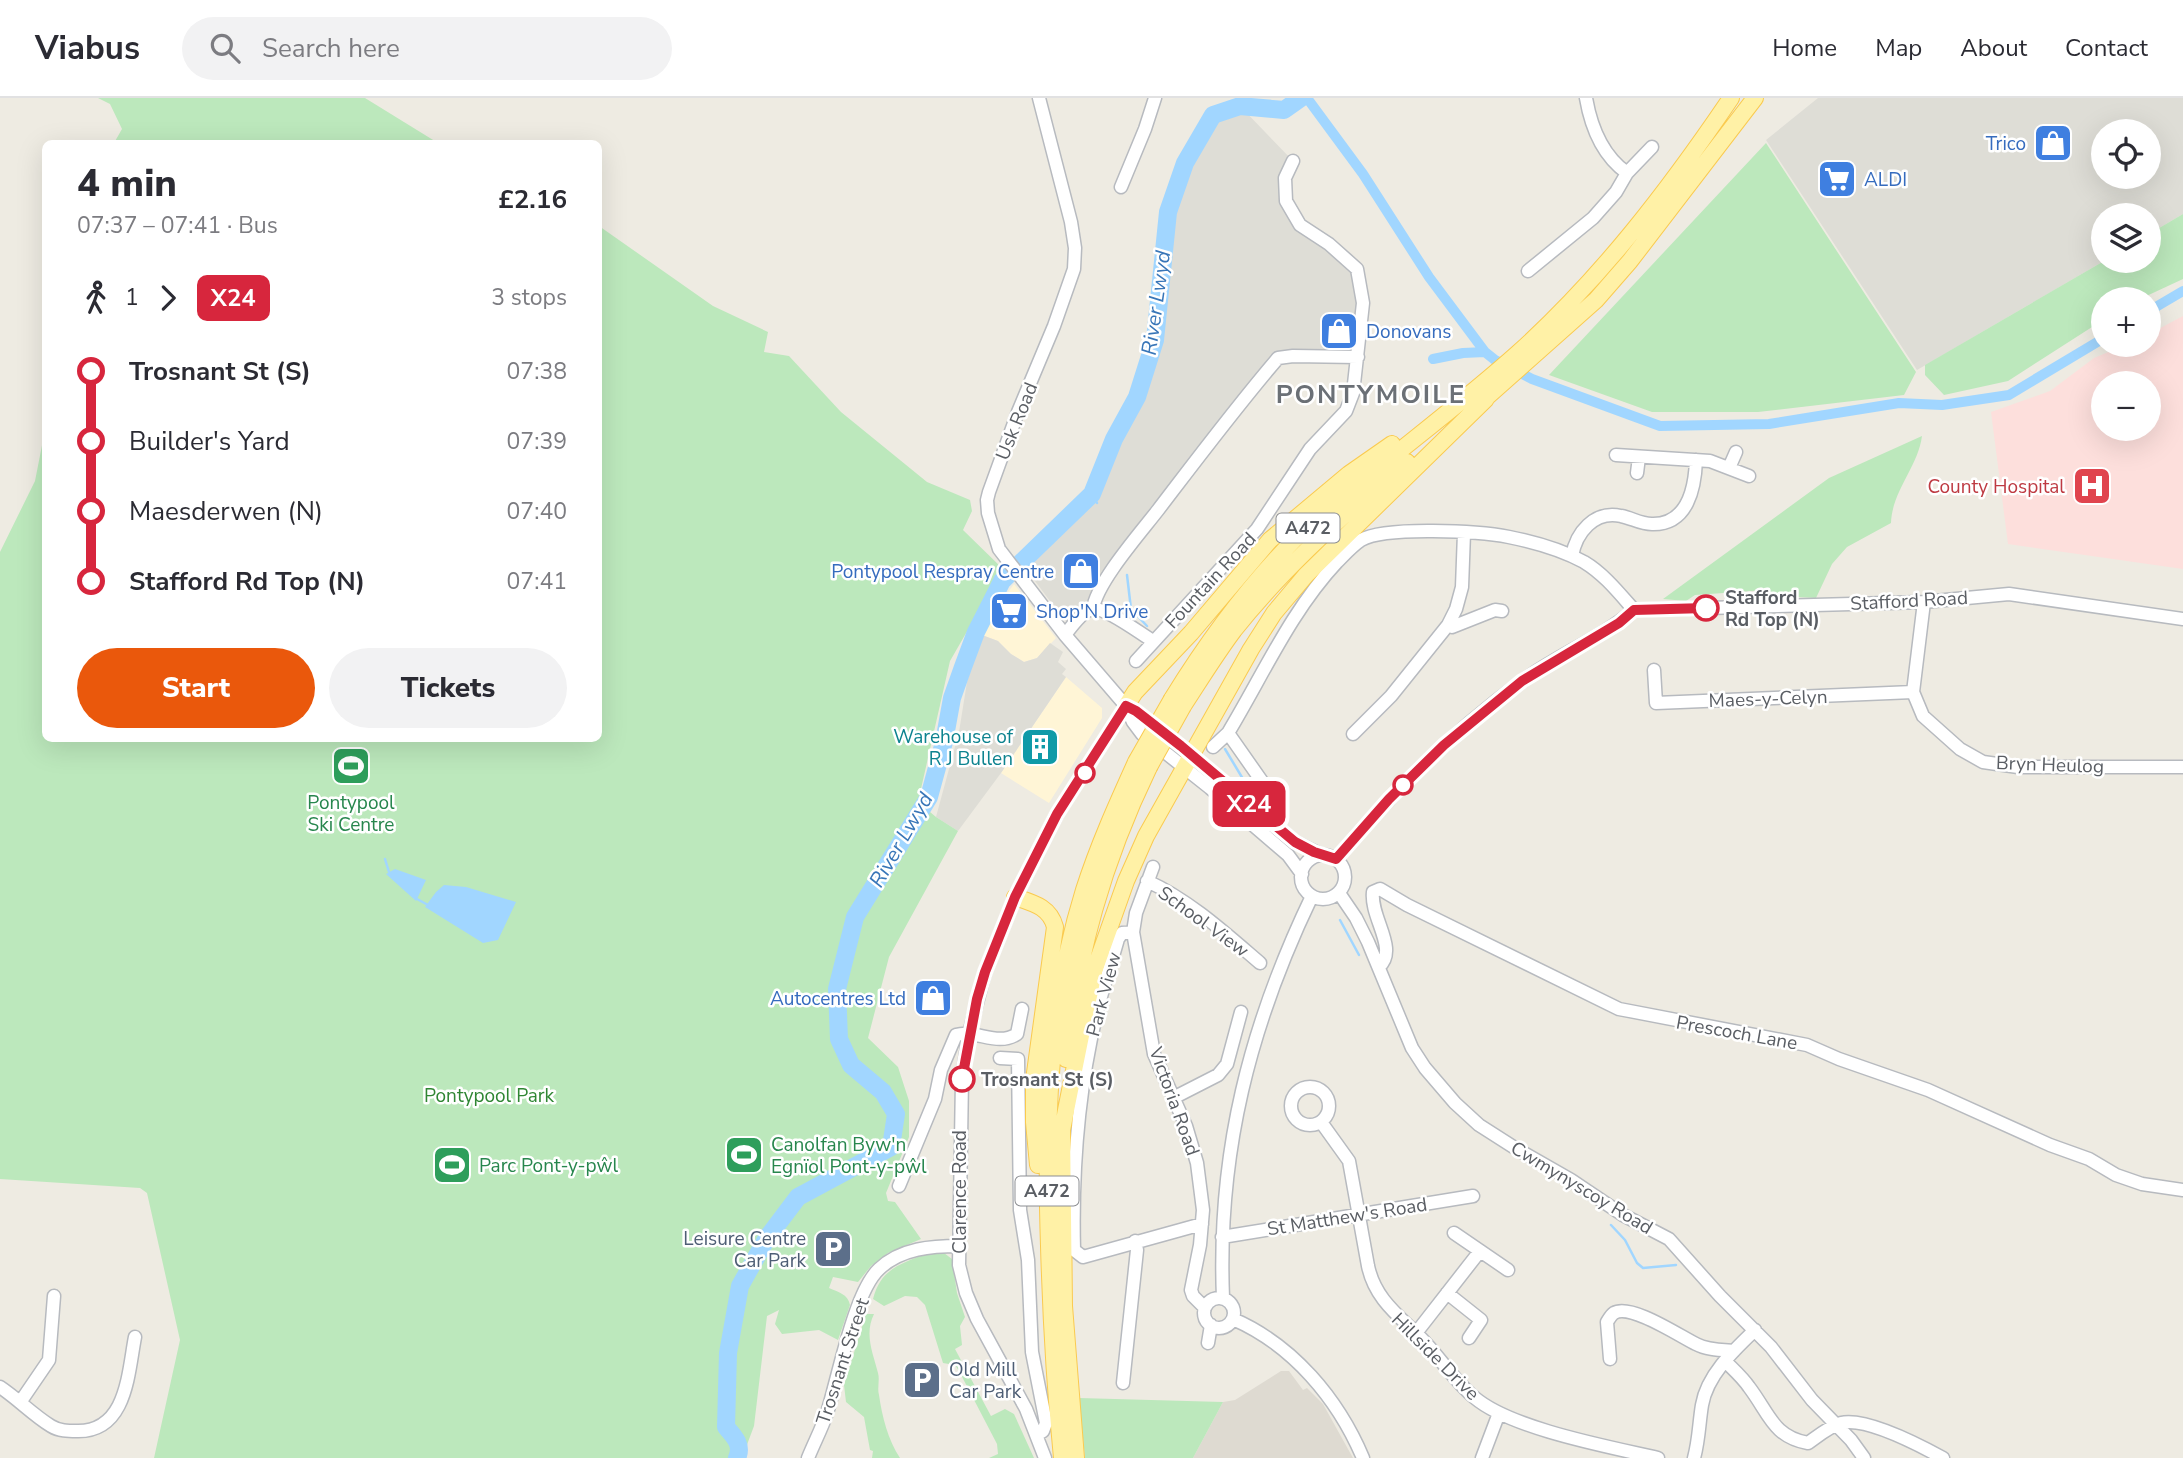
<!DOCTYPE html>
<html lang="en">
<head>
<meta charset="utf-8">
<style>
  :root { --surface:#fff; --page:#f2f2f3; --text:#2b2b33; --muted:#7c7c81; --line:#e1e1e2; --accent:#ea580c }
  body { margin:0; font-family:"Nunito Sans",sans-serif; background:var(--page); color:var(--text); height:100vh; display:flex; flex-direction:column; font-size:26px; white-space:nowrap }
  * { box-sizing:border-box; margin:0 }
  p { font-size:23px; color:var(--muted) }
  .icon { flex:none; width:38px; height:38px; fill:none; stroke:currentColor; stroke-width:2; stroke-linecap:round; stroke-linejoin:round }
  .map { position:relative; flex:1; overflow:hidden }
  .sheet { position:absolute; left:42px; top:42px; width:560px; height:602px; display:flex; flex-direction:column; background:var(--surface); border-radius:10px; box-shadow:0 7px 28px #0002 }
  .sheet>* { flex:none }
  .badge { padding:0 14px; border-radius:10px; font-size:24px; line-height:46px }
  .buttons { position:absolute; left:2091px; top:21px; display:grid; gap:14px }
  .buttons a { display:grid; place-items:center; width:70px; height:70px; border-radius:50%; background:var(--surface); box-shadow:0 7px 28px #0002; font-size:35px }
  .map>.badge { position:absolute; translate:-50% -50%; box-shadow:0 0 0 4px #fff }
  .legs { display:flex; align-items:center; gap:10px; height:77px; padding:0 35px; font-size:23px }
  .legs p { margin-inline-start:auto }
  .overview { display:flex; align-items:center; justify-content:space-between; height:119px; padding:0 35px }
  h1 { font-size:38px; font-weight:800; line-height:52px }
  .cta { display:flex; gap:14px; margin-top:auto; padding:14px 35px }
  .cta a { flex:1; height:80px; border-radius:42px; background:var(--accent); color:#fff; font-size:28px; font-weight:800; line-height:80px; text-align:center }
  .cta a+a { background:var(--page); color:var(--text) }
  ul { padding:0 35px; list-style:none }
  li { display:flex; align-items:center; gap:24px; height:70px; font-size:26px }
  li i { display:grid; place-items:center; width:10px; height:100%; margin:0 9px; background:currentColor }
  li i::after { content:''; width:18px; height:18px; margin:-9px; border:5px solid; border-radius:50%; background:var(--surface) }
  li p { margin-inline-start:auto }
  li:first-child i { background:linear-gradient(#0000 50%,currentColor 0) }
  li:last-child i { background:linear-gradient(currentColor 50%,#0000 0) }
  header { display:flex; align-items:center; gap:42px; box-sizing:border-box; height:98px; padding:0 35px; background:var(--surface); border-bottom:2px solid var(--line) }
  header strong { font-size:33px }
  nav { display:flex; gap:38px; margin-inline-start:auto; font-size:24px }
  .search { width:490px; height:63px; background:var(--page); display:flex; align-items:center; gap:18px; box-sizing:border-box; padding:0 24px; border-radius:38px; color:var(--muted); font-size:26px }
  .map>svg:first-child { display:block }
  .commercial { fill:#fff5d6 }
  .industrial { fill:#deddd6; fill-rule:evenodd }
  .education { fill:#dedad1 }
  .medical { fill:#fddfdc; fill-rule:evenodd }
  .green { fill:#bce8bc }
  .water { fill:#a1d6ff }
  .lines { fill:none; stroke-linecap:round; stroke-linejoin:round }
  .stream { stroke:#a1d6ff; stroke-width:2.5 }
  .canal { stroke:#a1d6ff; stroke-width:10 }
  .river { stroke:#a1d6ff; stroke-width:18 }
  .minor-casing { stroke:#b7babf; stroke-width:15 }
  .major-casing { stroke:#faca4f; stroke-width:18 }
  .minor { stroke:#fff; stroke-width:12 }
  .major { stroke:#fff1a6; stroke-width:16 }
  .major-bridge-casing { stroke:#faca4f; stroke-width:18; stroke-linecap:butt }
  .major-bridge { stroke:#fff1a6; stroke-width:16 }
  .line-1-casing { stroke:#fff; stroke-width:16 }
  .line-1 { stroke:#d7263d; stroke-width:10 }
  .stop-1-dot { fill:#fff; stroke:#d7263d; stroke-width:3.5 }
  .labels { text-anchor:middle; stroke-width:5; stroke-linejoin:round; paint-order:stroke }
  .shield { fill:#fff; stroke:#8c8e92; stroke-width:2 }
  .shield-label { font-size:18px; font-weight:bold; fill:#5a5e64 }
  .shop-label { font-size:19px; fill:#366cbe; stroke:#fff; text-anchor:end }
  .street-label { font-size:19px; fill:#5a5e64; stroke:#fff }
  .health-label { font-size:19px; fill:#be3a42; stroke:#fff; text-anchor:end }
  .stop-label { font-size:19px; font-weight:bold; fill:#5a5e64; stroke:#fff; text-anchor:start }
  .culture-label { font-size:19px; fill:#0d838f; stroke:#fff; text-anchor:end }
  .leisure-label { font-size:19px; fill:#27864d; stroke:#fff; text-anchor:start }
  .park-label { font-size:19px; fill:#2f8633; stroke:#fff }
  .service-label { font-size:19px; fill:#4e5e75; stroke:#fff; text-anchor:end }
  .water-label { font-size:21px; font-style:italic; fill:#3876b8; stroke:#fff }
  .district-label { font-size:26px; font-weight:bold; letter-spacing:2px; fill:#6b7076; stroke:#fff }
</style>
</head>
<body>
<header>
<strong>Viabus</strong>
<div class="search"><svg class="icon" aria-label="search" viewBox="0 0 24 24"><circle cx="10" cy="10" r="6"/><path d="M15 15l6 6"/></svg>Search here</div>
<nav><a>Home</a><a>Map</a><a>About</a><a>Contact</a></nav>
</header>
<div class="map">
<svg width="2183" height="1360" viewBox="0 0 2183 1360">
  <rect width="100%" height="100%" fill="#eeebe2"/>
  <path class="commercial" d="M1014 486 1056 540 1037 560 1024 564 1011 556 998 543 982 537 989 520Z
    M1066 579 1102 610V620L1049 705 1001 675Z"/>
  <path class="industrial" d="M1818 0H2183V116L2149 136V117H2104V163L1917 272 1766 42ZM2104 33H2149V79H2104Z
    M1240 8 1293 63 1285 80 1300 127 1357 171 1358 259 1278 260 1104 479 1080 514 1069 523H1065L1026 471 1092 396 1114 341 1137 299 1155 242 1168 114 1185 65 1213 17Z
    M982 537 998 543 1011 556 1024 564 1037 560 1050 545 1063 554 1058 564 1066 571 1062 576 1066 579 1001 675 958 733 936 719 959 634 967 584Z"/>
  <path class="education" d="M1281 1273H1289L1303 1292 1307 1290 1323 1306 1353 1360H1193L1223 1304 1235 1302Z"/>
  <path class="medical" d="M2183 218V471L2008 446 1991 314 2050 293 2094 260 2125 247H2149V236ZM2104 285H2149V331H2104Z"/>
  <path class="green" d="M98 0H365L438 45H114L122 31 110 6Z
    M1766 45 1916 274 1904 297 1758 314H1652L1549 277Z
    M2183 116V181L2140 201H2104L2103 222 2008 283 1944 297 1925 277V267L2104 163H2149V136Z
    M599 128 713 208 768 234 764 254 789 258 841 314 927 384 970 402 972 413 963 432 1003 471 950 563 918 704 936 719 958 733 889 859 868 940 898 969 909 1003V1039L886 1095 888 1103 895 1104 921 1141 888 1155 871 1168 858 1184 833 1179 829 1190C838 1194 848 1196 850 1207L838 1242 819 1232 782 1236 775 1226 779 1212 767 1218 754 1328 742 1360H154L180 1242 147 1095 140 1090 0 1081V454L35 383 45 332 46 640H598Z
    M1922 338C1918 369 1892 393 1891 425L1847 449 1832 466 1816 500 1777 498 1766 492 1695 497 1686 503 1663 501 1829 380Z
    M928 1155H944L952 1161 957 1195 965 1219 960 1228 962 1247 955 1251 991 1318 1005 1311 1014 1316 1034 1360H989L998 1356 997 1346 959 1273 955 1267 943 1265 925 1207 917 1199 905 1198 884 1208 873 1201C881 1170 901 1166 928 1155Z
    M866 1216H874C864 1236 873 1255 878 1275 880 1282 877 1290 879 1297 882 1318 888 1342 900 1360H872L873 1353 870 1352 864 1319 846 1304 844 1287Z
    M1079 1300 1223 1304 1193 1360H1085Z"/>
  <path class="water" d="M395 771 426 782 416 803 386 776Z
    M444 787 466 789 516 804 498 842 483 845 425 809 436 794Z"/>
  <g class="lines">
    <path class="stream" d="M1092 396 1097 405
      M1127 477 1131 511 1147 528
      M1225 651 1246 686
      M385 761 389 774
      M417 801 428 807
      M1340 822 1359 857
      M1611 1127 1625 1142 1637 1165 1643 1170 1676 1167"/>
    <path class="canal" d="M1307 0 1363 76 1429 179 1485 254 1495 262 1532 281 1660 328 1769 326 1899 305 1942 307 2009 297 2104 240
      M2149 213 2183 193
      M1433 261 1463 255 1485 254"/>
    <path class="river" d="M737 1360C743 1347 734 1338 726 1329L728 1255 740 1188 767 1140 798 1099 891 1049 896 1016 883 994 851 967 839 941 837 891 855 819 929 699 944 644 952 600 963 569 976 534 1002 483 1092 396 1114 341 1137 299 1155 242 1168 114 1185 65 1213 17 1240 8 1284 12 1301 0"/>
    <defs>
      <path id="minor" d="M1039 0 1071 124 1075 150 1074 171 1054 228 1018 314 989 394 987 402 988 415 999 451 1065 537 1126 608 1133 624 1142 636 1210 690 1288 757 1302 776
        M1586 0C1591 29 1603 58 1627 75
        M1121 89 1145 31 1155 0
        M1528 173 1593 120 1616 94 1627 75 1652 49
        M1616 357 1710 363 1749 378
        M1729 370 1736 354
        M1637 375 1639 359
        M1572 458C1576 435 1594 412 1621 418 1632 420 1640 426 1652 426 1688 427 1695 390 1696 362
        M1924 504 1913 594 1923 618 1960 651 1983 664 2018 669H2183
        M1093 511C1096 485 1141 434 1158 412 1197 361 1236 309 1278 260L1293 258 1358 259
        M1634 512 1924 504 2009 496 2183 521
        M1448 527 1452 529 1495 512 1502 513
        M1065 537C1071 529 1084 511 1094 511 1107 510 1141 536 1153 543
        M1136 563 1257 431 1310 351 1346 313 1353 295 1363 205 1357 171 1329 146 1300 127 1286 103 1285 80 1293 63
        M1654 572 1656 605 1913 594
        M1126 609 1136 613 1181 648 1295 744 1322 757
        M1353 636 1391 598 1448 527 1456 511 1462 489 1464 435
        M1213 649 1228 635
        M1275 702 1228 635C1263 577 1291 513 1337 464 1344 457 1352 448 1361 442 1385 428 1479 433 1509 439 1534 444 1562 452 1584 464 1604 476 1619 495 1634 512
        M1301 779a22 22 0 1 1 44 0a22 22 0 1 1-44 0Z
        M1336 761C1391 696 1452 634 1521 584 1557 557 1600 541 1634 512
        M1153 769 1136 815 1133 834 1122 835 1118 841C1111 866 1102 892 1096 918 1078 994 1072 1074 1074 1152L1083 1159 1202 1126
        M1147 783C1189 802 1225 835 1260 865
        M1339 795 1356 820 1368 844 1412 950 1425 970 1455 1005 1479 1027 1515 1050 1571 1082 1623 1117 1669 1141 1720 1198 1771 1249 1812 1302 1851 1342 1864 1360
        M1133 834 1154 956 1186 1028 1197 1065 1203 1112 1200 1147 1191 1192 1193 1198 1205 1210
        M1379 869C1399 851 1370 820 1373 794L1380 791 1407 807 1619 911 1807 947 1839 961 1928 992 2050 1047 2089 1061 2116 1077 2142 1086 2183 1092
        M1000 960 1018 961 1020 1112 1028 1162 1032 1254 1046 1325 1043 1333 1038 1336
        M1291 1008a19 19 0 1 1 38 0a19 19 0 1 1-38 0Z
        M1173 1000 1218 977 1227 966 1241 914
        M1321 1024 1349 1063 1368 1168C1375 1201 1398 1217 1421 1240 1440 1259 1454 1283 1475 1300 1512 1331 1610 1349 1658 1360
        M899 1088 935 1001 941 972 956 937C976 931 997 949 1017 936L1022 911
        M1454 1135 1508 1172
        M1222 1139 1473 1098
        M1447 1195 1481 1222 1469 1240
        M1223 1200C1217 1055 1250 927 1312 798
        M1204 1215a15 15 0 1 1 30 0a15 15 0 1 1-30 0Z
        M1233 1221C1293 1247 1338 1301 1363 1360
        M1416 1235 1480 1153
        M1208 1245 1211 1227
        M1610 1261 1607 1224C1609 1221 1611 1217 1614 1215 1631 1205 1681 1239 1696 1246 1707 1252 1722 1252 1734 1253
        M1726 1264C1734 1272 1743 1280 1749 1289 1769 1315 1773 1339 1808 1345 1818 1338 1830 1328 1841 1325 1866 1319 1921 1348 1943 1360
        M1123 1285 1137 1152 1135 1143
        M0 1289C18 1301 33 1317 51 1328 59 1333 68 1333 77 1333 127 1334 128 1275 135 1239
        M21 1303 49 1262 54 1198
        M808 1360C814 1345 822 1330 827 1315 838 1281 854 1194 879 1171 901 1150 932 1148 960 1148
        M1045 1360 1026 1311 977 1221 966 1195 959 1167 962 981 969 936 985 874 1015 799 1057 716 1126 608
        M1482 1360 1499 1315
        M1694 1360C1699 1342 1699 1325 1702 1307 1707 1277 1734 1252 1755 1232"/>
      <path id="major" d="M1479 306 1596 202 1630 163 1755 0
        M1172 601C1207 544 1247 490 1294 442 1309 427 1326 414 1342 400 1400 351 1461 306 1518 255 1601 180 1668 93 1731 0
        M1126 608 1135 594 1191 535 1270 442 1349 376 1392 346
        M1183 608C1200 582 1216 556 1234 532 1284 469 1345 414 1407 364
        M1015 799C1033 805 1050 809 1055 829L1034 982V1024L1038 1067
        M1066 961C1077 856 1103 764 1149 669
        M1062 1028 1064 1208 1076 1360
        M1061 1037 1094 873 1126 783 1146 738 1251 551 1274 515 1306 477 1486 301
        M1062 1360C1055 1290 1051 1219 1049 1148 1045 1029 1048 907 1084 792 1098 748 1117 706 1136 664"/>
    </defs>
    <use href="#minor" class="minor-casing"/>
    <use href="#major" class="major-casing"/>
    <use href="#minor" class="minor"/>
    <use href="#major" class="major"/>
    <defs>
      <path id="major-bridge" d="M1136 664 1172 601
        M1149 669 1183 608"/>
    </defs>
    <use href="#major-bridge" class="major-bridge-casing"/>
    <use href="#major-bridge" class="major-bridge"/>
  </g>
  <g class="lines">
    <defs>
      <path id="line-1" d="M962 981 977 901 985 874 1015 799 1057 716 1126 608 1136 613 1181 648 1295 744 1314 754 1336 761 1389 701 1444 647 1522 583 1619 525 1634 512 1706 510"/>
    </defs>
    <use href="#line-1" class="line-1-casing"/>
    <use href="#line-1" class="line-1"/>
  </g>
  <defs>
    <symbol id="shop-square" viewBox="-11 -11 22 22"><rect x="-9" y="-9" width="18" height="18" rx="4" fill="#3f7fe0" stroke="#fff"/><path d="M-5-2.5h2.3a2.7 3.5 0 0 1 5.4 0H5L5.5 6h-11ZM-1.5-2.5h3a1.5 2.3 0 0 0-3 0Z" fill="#fff"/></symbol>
    <symbol id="supermarket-square" viewBox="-11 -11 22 22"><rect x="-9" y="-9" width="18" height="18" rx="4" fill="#3f7fe0" stroke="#fff"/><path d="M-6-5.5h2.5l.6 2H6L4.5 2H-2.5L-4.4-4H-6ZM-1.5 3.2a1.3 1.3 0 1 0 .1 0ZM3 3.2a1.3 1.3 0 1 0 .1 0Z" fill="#fff"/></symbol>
    <symbol id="hospital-square" viewBox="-11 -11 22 22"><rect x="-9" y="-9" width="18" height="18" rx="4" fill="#e0444e" stroke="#fff"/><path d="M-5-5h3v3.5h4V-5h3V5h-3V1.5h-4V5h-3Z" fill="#fff"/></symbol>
    <symbol id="building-square" viewBox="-11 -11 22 22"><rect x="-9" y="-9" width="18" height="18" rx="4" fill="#0f9aa8" stroke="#fff"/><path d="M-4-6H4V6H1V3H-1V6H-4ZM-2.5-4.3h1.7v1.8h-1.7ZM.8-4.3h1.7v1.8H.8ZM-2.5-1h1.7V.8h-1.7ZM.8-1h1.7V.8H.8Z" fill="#fff"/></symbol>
    <symbol id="stadium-square" viewBox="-11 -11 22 22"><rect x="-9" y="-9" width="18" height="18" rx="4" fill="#2e9e5b" stroke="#fff"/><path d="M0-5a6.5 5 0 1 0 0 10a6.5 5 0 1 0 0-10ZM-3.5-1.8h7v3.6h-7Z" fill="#fff"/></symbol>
    <symbol id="parking-square" viewBox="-11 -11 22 22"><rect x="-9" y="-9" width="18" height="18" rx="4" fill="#5c6f8a" stroke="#fff"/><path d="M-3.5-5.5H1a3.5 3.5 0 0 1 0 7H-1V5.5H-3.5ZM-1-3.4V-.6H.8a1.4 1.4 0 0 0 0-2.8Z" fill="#fff"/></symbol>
  </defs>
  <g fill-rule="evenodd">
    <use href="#shop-square" x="2031" y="23" width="44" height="44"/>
    <use href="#supermarket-square" x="1815" y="59" width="44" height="44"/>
    <use href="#shop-square" x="1317" y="211" width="44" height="44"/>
    <use href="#hospital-square" x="2070" y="366" width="44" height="44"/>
    <use href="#shop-square" x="1059" y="451" width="44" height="44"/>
    <use href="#supermarket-square" x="987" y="491" width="44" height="44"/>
    <use href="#building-square" x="1018" y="627" width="44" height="44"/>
    <use href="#stadium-square" x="329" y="646" width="44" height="44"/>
    <use href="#shop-square" x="911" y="878" width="44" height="44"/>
    <use href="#stadium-square" x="722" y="1035" width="44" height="44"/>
    <use href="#stadium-square" x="430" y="1045" width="44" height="44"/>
    <use href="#parking-square" x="811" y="1129" width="44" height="44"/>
    <use href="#parking-square" x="900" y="1260" width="44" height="44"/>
  </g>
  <g class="stop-1-dot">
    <circle cx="1706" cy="510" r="12"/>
    <circle cx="1085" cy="675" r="9"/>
    <circle cx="1403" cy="687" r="9"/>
    <circle cx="962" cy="981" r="12"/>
  </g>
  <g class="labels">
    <g class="shield">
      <rect x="1276.5" y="415.5" width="63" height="29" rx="5"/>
      <rect x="1015.5" y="1078.5" width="63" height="29" rx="5"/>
    </g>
    <g class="shield-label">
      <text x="1308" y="436">A472</text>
      <text x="1047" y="1099">A472</text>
    </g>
    <g class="shop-label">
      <text x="2026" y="52">Trico</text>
      <text x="1864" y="88" text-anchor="start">ALDI</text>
      <text x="1366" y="240" text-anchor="start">Donovans</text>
      <text x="1054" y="480">Pontypool Respray Centre</text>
      <text x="1036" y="520" text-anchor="start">Shop'N Drive</text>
      <text x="906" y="907">Autocentres Ltd</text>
    </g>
    <g class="street-label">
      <text transform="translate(1016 323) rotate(-68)" y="7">Usk Road</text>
      <text transform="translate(1210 482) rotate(-47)" y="7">Fountain Road</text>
      <text transform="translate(1909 502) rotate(-3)" y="7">Stafford Road</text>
      <text transform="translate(1768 600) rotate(-2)" y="7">Maes-y-Celyn</text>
      <text transform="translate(2050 666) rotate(2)" y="7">Bryn Heulog</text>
      <text transform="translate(1204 823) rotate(36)" y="7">School View</text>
      <text transform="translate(1103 896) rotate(-75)" y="7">Park View</text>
      <text transform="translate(1737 934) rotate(10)" y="7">Prescoch Lane</text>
      <text transform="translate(1175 1003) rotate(70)" y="7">Victoria Road</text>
      <text transform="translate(1582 1089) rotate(31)" y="7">Cwmynyscoy Road</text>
      <text transform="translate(959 1094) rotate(-90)" y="7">Clarence Road</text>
      <text transform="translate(1347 1118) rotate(-9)" y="7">St Matthew's Road</text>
      <text transform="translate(1436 1258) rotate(45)" y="7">Hillside Drive</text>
      <text transform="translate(842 1263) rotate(-72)" y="7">Trosnant Street</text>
    </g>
    <g class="health-label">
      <text x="2065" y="395">County Hospital</text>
    </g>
    <g class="stop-label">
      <text x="1725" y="506">Stafford<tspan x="1725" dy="22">Rd Top (N)</tspan></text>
      <text x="981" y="988">Trosnant St (S)</text>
    </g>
    <g class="culture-label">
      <text x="1013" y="645">Warehouse of<tspan x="1013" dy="22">R J Bullen</tspan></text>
    </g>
    <g class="leisure-label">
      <text x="351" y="711" text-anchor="middle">Pontypool<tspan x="351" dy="22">Ski Centre</tspan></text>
      <text x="771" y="1053">Canolfan Byw'n<tspan x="771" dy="22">Egnïol Pont-y-pŵl</tspan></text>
      <text x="479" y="1074">Parc Pont-y-pŵl</text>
    </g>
    <g class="park-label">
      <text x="489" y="1004">Pontypool Park</text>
    </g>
    <g class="service-label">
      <text x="806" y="1147">Leisure Centre<tspan x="806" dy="22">Car Park</tspan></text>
      <text x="949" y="1278" text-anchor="start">Old Mill<tspan x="949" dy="22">Car Park</tspan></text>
    </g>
    <g class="water-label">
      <text transform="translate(1156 205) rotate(-82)" y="7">River Lwyd</text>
      <text transform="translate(901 742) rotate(-60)" y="7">River Lwyd</text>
    </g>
    <g class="district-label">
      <text x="1371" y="305">PONTYMOILE</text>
    </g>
  </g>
</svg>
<div class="buttons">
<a><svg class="icon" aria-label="locate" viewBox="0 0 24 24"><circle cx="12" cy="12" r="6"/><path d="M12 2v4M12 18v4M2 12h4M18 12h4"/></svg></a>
<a><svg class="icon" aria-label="layers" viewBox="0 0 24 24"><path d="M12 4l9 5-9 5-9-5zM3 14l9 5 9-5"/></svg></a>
<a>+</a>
<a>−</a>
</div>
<b class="badge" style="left:1249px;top:706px;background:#d7263d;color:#fff">X24</b>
<section class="sheet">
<div class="overview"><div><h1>4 min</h1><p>07:37 – 07:41 · Bus</p></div><b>£2.16</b></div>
<div class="legs"><svg class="icon" aria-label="walk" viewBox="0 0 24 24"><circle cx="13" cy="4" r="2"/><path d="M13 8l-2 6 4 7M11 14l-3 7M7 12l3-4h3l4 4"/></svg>1<svg class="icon" aria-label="forward" viewBox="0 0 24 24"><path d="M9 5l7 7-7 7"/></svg><b class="badge" style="background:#d7263d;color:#fff">X24</b><p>3 stops</p></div>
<ul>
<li><i style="color:#d7263d"></i><b>Trosnant St (S)</b><p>07:38</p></li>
<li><i style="color:#d7263d"></i><span>Builder's Yard</span><p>07:39</p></li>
<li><i style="color:#d7263d"></i><span>Maesderwen (N)</span><p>07:40</p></li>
<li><i style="color:#d7263d"></i><b>Stafford Rd Top (N)</b><p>07:41</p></li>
</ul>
<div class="cta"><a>Start</a><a>Tickets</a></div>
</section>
</div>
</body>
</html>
